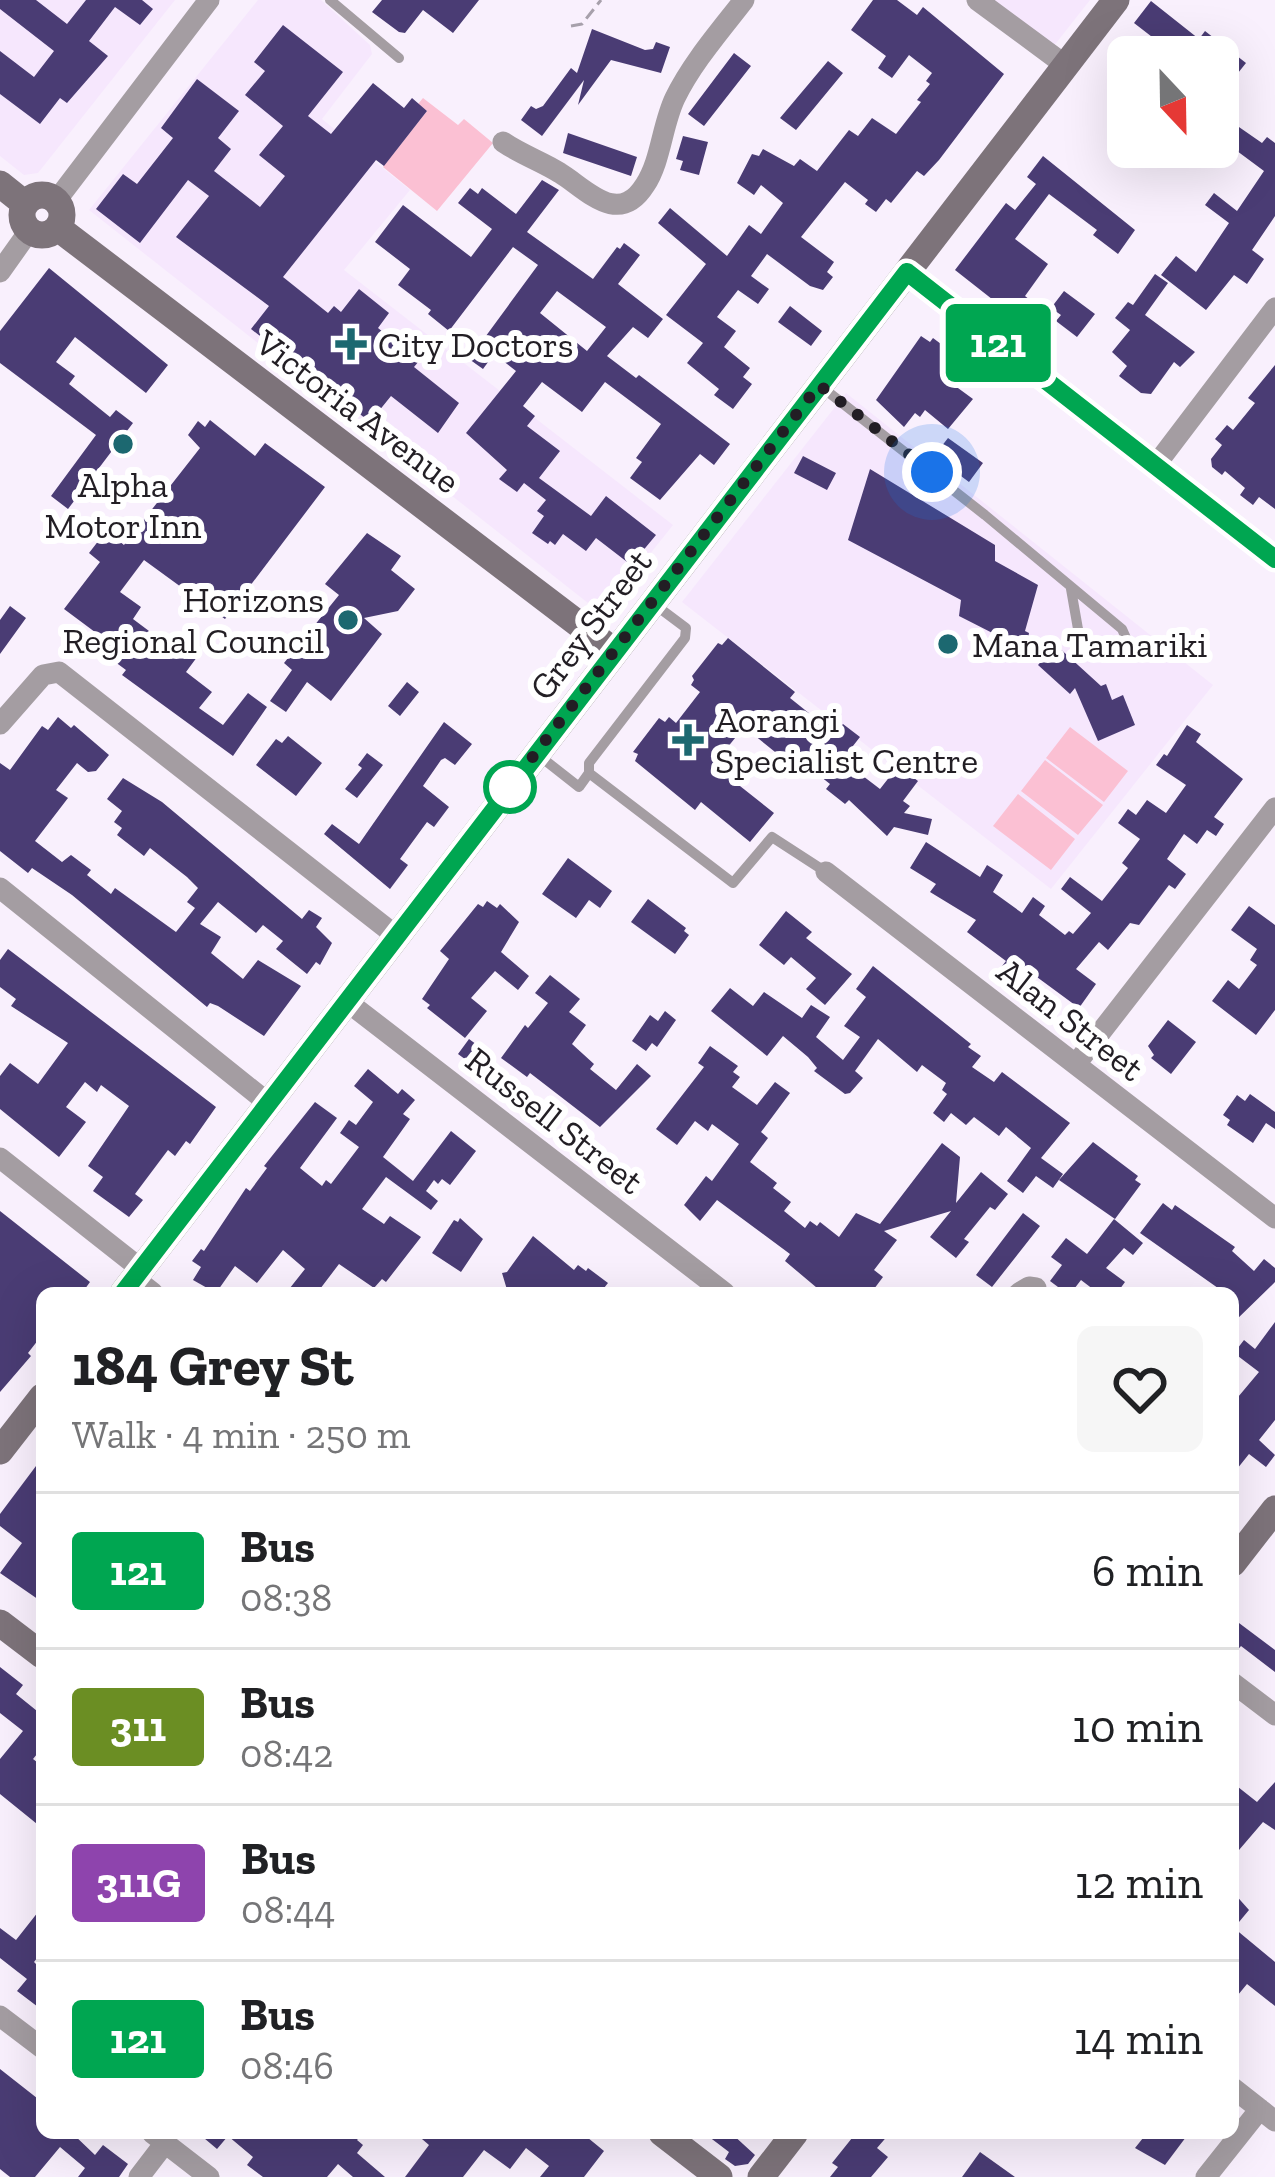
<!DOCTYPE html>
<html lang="en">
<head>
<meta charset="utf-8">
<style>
  :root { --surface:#fff; --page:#f6f6f6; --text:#202124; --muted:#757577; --line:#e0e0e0 }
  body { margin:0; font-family:"Zilla Slab",serif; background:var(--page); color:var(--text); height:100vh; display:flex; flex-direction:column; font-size:45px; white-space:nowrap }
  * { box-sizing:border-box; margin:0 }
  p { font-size:39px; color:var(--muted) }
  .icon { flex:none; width:66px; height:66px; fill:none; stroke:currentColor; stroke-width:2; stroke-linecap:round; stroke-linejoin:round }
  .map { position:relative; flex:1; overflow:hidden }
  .details { position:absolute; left:36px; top:1287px; width:1203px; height:852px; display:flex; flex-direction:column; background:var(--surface); border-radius:18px; box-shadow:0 12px 48px #0002 }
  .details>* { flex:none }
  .badge { padding:0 24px; border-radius:9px; font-size:42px; line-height:78px }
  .needle { width:78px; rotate:158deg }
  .tools { position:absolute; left:1107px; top:36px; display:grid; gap:24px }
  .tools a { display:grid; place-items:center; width:132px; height:132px; border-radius:18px; background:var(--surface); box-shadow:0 12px 48px #0002; font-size:60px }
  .you { position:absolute; width:60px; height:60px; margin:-30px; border:9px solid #fff; border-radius:50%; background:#1a73e8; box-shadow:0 0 0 18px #1a73e833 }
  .map>.badge { position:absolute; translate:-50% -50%; box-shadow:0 0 0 6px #fff }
  .round { display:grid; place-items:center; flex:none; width:126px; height:126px; border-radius:18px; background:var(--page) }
  .head { display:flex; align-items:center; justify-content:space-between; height:204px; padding:0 36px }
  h1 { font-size:57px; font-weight:700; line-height:90px }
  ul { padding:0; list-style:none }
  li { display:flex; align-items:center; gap:36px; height:156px; padding:0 36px; border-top:3px solid var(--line) }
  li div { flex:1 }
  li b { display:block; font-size:45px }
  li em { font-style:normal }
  li .badge { min-width:132px; font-weight:700; text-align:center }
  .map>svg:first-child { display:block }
  .built { fill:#f6e7fd }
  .green { fill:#fbc0d3 }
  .building { fill:#4a3c74; fill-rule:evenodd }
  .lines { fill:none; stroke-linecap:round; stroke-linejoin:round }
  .path { stroke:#a7a0ab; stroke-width:3; stroke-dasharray:12 6; stroke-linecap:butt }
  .lane { stroke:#a49da2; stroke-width:10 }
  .street { stroke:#a49da2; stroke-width:21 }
  .secondary { stroke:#7d737a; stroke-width:27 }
  .line-casing { stroke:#fff; stroke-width:27 }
  .line { stroke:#00a651; stroke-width:18 }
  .walk { stroke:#221e24; stroke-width:12; stroke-dasharray:0 21.6 }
  .poi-dot { fill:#1c6870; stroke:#fff; stroke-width:4.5 }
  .stop-dot { fill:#fff; stroke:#00a651; stroke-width:6 }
  .labels { text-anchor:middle; stroke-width:12; stroke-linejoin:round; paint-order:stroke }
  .poi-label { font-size:36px; fill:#221e24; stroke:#fff; text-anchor:start }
  .street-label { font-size:36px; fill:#221e24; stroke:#fff }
</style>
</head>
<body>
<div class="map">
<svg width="1275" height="2177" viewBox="0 0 1275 2177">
  <rect width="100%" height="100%" fill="#f9f0fd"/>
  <path class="built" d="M0 0H175L38 173 24 175 0 156Z
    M258 0H321L370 45 372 54 322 119 410 190 344 270 673 525 602 614 89 210Z
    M992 0H1090L1053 47Z
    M846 393 1213 685 1051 889 682 602Z"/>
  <path class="green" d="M423 98 458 125 464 119 493 143 437 211 383 167 427 111 418 104Z
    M1070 727 1128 771 1104 802 1046 758Z
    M1045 760 1103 805 1078 835 1021 791Z
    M1018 794 1075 839 1051 870 993 826Z"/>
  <path class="building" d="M0 0H36L67 24 86 0H142L153 9 140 25 115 7 89 41 108 56 67 103 60 98 40 124 0 94V51L34 77 54 51 0 9Z
    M382 0H479L453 33 423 10 405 33 399 32 372 12Z
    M873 0H897L917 15 923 7 1004 74 939 160 924 176 917 171 891 203 886 199 876 212 865 204 868 200 845 182 801 237 834 262 827 272 833 277 823 290 810 286 767 254 751 276 769 289 758 304 738 290 717 317 736 331 724 347 750 368 743 377 752 384 733 409 714 395 719 389 687 363 703 343 666 315 706 264 658 223 670 208 727 256 749 225 761 234 783 203 761 185 754 195 737 183 752 154 759 156 763 149 794 166 800 159 817 171 849 130 858 136 872 118 896 134 921 102 917 100 930 84 926 81 932 73 909 55 892 78 878 68 886 56 851 30Z
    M1151 1 1199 39 1205 31 1246 63 1218 98V57H1178L1134 23Z
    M283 25 343 72 308 116 331 134 373 83 404 108 412 98 427 111 384 166 376 160 283 277 328 313 334 306 341 312 359 289 389 313 378 328 419 361 414 367 459 403 438 433 391 396 370 422 251 329 269 306 176 237 209 196 188 180 140 243 96 209 123 174 137 184 173 138 161 128 197 79 239 111 218 138 231 149 214 171 260 207 285 176 259 155 283 126 245 95 265 71 254 62Z
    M592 29 645 50 653 49 656 42 670 47 661 73 611 60 578 105 584 80 542 136 521 120 531 106 536 109 543 106 571 68 577 73Z
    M734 53 751 66 704 126 688 114Z
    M828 61 843 73 796 130 780 118Z
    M1226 118 1262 143 1267 137 1275 143V216L1252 250 1264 259 1247 284 1234 275 1206 310 1161 275 1176 256 1196 272 1229 223 1205 205 1214 193 1237 211 1264 171 1233 148 1228 155 1218 148V130Z
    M568 133 637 157 631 176 563 153Z
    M683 136 708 142 699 175 680 170 683 161 676 159Z
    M1043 156 1135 230 1118 254 1093 235 1097 230 1049 194 1015 239 1048 264 1025 296 1035 304 1026 315 1016 307 1011 314 955 270 1006 203 1015 210 1036 184 1027 177Z
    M542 180 559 190 527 232 593 279 617 247 620 249 624 243 640 255 618 284 663 319 648 338 633 327 607 356 636 378 639 375 730 444 714 465 700 454 660 500 630 478 642 462 636 458 661 424 605 382 582 412 542 382 523 406 535 416 527 426 560 451 539 478 591 516 606 496 656 535 631 565 596 538 586 551 563 534 555 545 550 541 548 544 532 533 544 516 537 511 546 500 524 483 517 492 499 479 507 470 466 433 516 371 494 354 483 369 469 359 538 265 513 247 449 331 428 314 431 310 398 285 410 269 375 242 403 205 471 257 492 229 458 203 470 188 478 194 482 188 516 214ZM557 291 606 327 587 351 540 313Z
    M49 268 168 365 146 393 75 337 56 362 75 376 69 384 110 417 116 410 133 423 68 509 51 496 96 435 0 363V331Z
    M1155 274 1168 283 1145 315 1195 352 1180 367 1174 362 1151 394 1141 393 1119 376 1127 366 1112 352 1130 330 1115 318 1128 302 1133 305Z
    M1064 291 1095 314 1077 337 1056 321 1061 315 1051 308Z
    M790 306 822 331 811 346 778 322Z
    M921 336 930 342 933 338 953 353 951 357 959 363 947 380 973 399 948 429 925 410 920 417 915 413 904 427 876 400Z
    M1275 365V509L1259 497 1253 505 1240 495 1245 488 1225 471 1222 475 1212 467 1211 459 1222 445 1215 439 1227 425 1233 430 1255 403 1248 398Z
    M210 420 255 456 265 443 325 487 225 619 144 560 120 592 141 607 133 619 149 631 144 638 172 659 184 642 200 653 186 672 212 692 199 708 223 725 248 693 267 707 233 756 122 675 126 670 103 653 107 641 64 609 100 562 89 553 106 531 124 545 200 448 188 435 198 421 205 427Z
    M948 438 983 463 969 482 934 456Z
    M803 456 836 473 827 490 794 473Z
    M870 469 995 545V561L1038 585 1025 631 1029 633 1026 650 959 616 961 600 848 540Z
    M367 533 401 556 391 570 415 589 398 611 364 618 382 634 331 701 307 682 286 712 270 701 292 670 284 663 339 595 325 584Z
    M10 606 26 618 0 654V620Z
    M728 638 795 692 790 698 835 734 843 724 860 737 842 760 880 789 898 766 918 781 903 801 910 806 904 813 932 819 928 835 894 827 887 836 849 800 845 804 826 789 830 784 796 757 790 764 744 727 718 759 726 765 721 771 774 813 750 842 701 802 695 810 635 761 638 754 633 752 659 718 665 722 669 717 676 723 700 692 691 685 694 680 692 676 718 643 722 645Z
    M1056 645 1101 686 1106 684 1112 700 1123 695 1135 725 1098 741 1075 688 1070 694 1038 665Z
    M407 682 419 692 400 716 388 706Z
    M58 717 71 728 74 725 109 755 96 771 88 772 77 763 56 790 68 798 35 841 62 862 71 855 91 870 87 875 111 894 115 888 176 932 195 908 187 902 198 888 187 877 150 848 144 856 117 835 122 828 114 822 122 811 107 799 123 778 162 802 302 919 309 910 322 918 316 927 332 943 320 965 316 962 307 974 276 949 283 941 263 925 256 933 218 902 200 924 221 937 211 953 243 979 258 960 301 986 264 1036 218 1006 210 1003 207 1007 72 895 32 868 28 873 0 851V763L10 770 42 726 48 730Z
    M444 722 472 744 455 765 445 758 441 760 423 786 449 807 434 827 427 822 400 859 408 865 390 889 324 834 332 824 359 844Z
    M1187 725 1201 734 1196 742 1243 779 1214 817 1224 824 1216 836 1207 830 1197 844 1184 834 1167 859 1186 874 1175 889 1169 885 1139 925 1130 923 1108 950 1099 942 1076 969 1096 984 1079 1008 1026 969 1014 983 999 970 1006 961 967 932 976 920 930 892 936 884 910 868 926 842 980 877 987 865 1003 875 993 892 1022 913 1033 897 1045 906 1039 915 1065 935 1069 931 1073 934 1091 913 1061 889 1070 877 1102 901 1128 868 1122 863 1140 839 1118 823 1128 809 1136 815 1147 800 1166 813 1186 785 1156 765 1164 754 1167 756Z
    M288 736 322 763 296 796 256 765 276 739 282 743Z
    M367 753 383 765 357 798 345 789 362 768 358 765Z
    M568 858 612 891 600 908 589 900 576 918 542 894Z
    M648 899 686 928 684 931 689 935 675 954 631 922Z
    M487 901 497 908 500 904 519 922 501 952 529 976 518 990 495 971 471 998 487 1011 465 1038 427 1008 430 1005 422 999 449 959 440 951 478 904 483 907Z
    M1249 906 1275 925V1010L1256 1035 1212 1001 1228 980 1239 989 1257 965 1250 960 1257 949 1231 930Z
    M786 911 812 932 806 938 852 974 825 1005 806 989 816 978 791 957 784 965 759 945Z
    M8 949 216 1107 190 1144 186 1141 175 1156 168 1150 135 1194 143 1200 129 1217 93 1191 103 1177 88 1166 129 1106 101 1085 97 1092 85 1082 66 1107 86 1122 59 1157 0 1109V1076L10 1063 38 1084 68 1043 11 1006 16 999 0 987V960Z
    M873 966 971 1044 968 1047 981 1056 972 1067 994 1082 1002 1072 1070 1123 1041 1158 1063 1174 1053 1188 1036 1176 1023 1193 1007 1181 1031 1148 1006 1127 999 1136 974 1117 966 1125 951 1113 944 1122 933 1113 947 1094 942 1090 946 1083 922 1065 917 1072 878 1039 855 1071 863 1078 850 1093 845 1094 814 1071 817 1068 808 1057 783 1036 767 1056 711 1011 730 988 753 1006 764 992 802 1018 811 1005 830 1017 816 1037 843 1060 860 1037 844 1026 866 997 856 989Z
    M550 975 580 999 569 1012 586 1025 572 1044 594 1064 590 1069 616 1090 637 1064 651 1076 600 1127 530 1073 527 1077 501 1058 525 1025 528 1028 548 1003 535 993Z
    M665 1011 676 1020 657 1047 652 1043 646 1051 632 1041 650 1015 658 1021Z
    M1168 1020 1196 1042 1171 1074 1151 1058 1154 1055 1148 1046Z
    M469 1039 488 1053 477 1068 458 1054Z
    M710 1046 738 1066 733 1072 740 1077 732 1087 757 1105 775 1082 790 1093 761 1132 768 1138 750 1162 777 1183 773 1188 791 1202 784 1211 805 1228 810 1221 817 1226 820 1222 839 1237 856 1213 880 1224 942 1143 960 1157 956 1203 981 1172 1008 1194 995 1210 990 1207 964 1239 969 1242 956 1258 930 1237 951 1211 884 1231 897 1240 874 1270 883 1277 871 1293H823L785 1261 790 1254 717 1200 700 1221 684 1205 706 1176 712 1181 739 1144 712 1124 708 1131 695 1121 677 1145 656 1129 704 1067 698 1063Z
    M368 1069 398 1094 402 1089 415 1100 403 1114 410 1119 383 1157 413 1181 451 1131 476 1151 450 1185 442 1179 438 1184 434 1180 426 1191 438 1201 431 1210 386 1177 362 1209 384 1224 390 1216 421 1237 386 1282 382 1279 374 1288 339 1264 317 1293H286L305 1269 283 1250 257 1283 235 1266 216 1293 193 1280 201 1267 192 1261 201 1249 204 1251 246 1188 250 1191 267 1168 264 1166 315 1102 337 1118 300 1168 322 1186 326 1180 331 1184 359 1147 340 1133 349 1120 356 1125 373 1102 354 1086Z
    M1250 1094 1275 1112V1129L1266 1123 1253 1143 1227 1125 1230 1120 1223 1115 1237 1095 1245 1101Z
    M1093 1142 1138 1176 1135 1180 1141 1184 1115 1219 1059 1180Z
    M1163 1203 1172 1210 1175 1205 1235 1247 1232 1251 1254 1271 1264 1259 1275 1268V1282L1233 1323V1293H1225L1140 1233Z
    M0 1211 90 1282 82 1293H42V1335L28 1353 31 1356 0 1392Z
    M1023 1213 1040 1226 992 1287 976 1275Z
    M460 1218 483 1239 461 1272 432 1253 454 1220 458 1222Z
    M1114 1219 1143 1243 1133 1255 1124 1248 1106 1268 1125 1282 1117 1293H1098L1081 1280 1071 1293H1066L1050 1281 1062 1265 1051 1257 1066 1238 1087 1254Z
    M533 1236 574 1270 578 1265 586 1271 588 1268 608 1283 600 1293H508L502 1273 507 1272Z
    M1275 1322V1420L1259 1440 1275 1455 1266 1467 1249 1454 1233 1474V1403L1259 1372 1234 1353 1244 1340 1255 1349Z
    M42 1458V1602L0 1573 22 1543 0 1526V1514Z
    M1239 1623 1275 1650V1672L1241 1646 1233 1655V1631Z
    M0 1667 23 1685 16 1694 42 1715V1748L33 1759 42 1766V1828L0 1794V1759L23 1731 0 1713Z
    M1275 1782V1830L1263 1822 1233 1857V1783L1257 1802Z
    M1233 1892 1249 1910 1234 1928 1275 1962V2006L1247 1984 1233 2001Z
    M42 1907V1952L34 1962 37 1965 42 1959V2010L17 1991 27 1979 0 1958V1928L16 1940Z
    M0 2069 42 2102V2133H72L95 2155 103 2145 128 2164 119 2177H78L85 2168 60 2147 35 2177H10L0 2169Z
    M198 2133H363L357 2140 363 2145 357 2153 385 2177H353L338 2164 327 2177H263L247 2165 253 2157 228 2136 217 2149Z
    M415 2133H582L604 2151 584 2177H540L549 2166 526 2148 510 2169 484 2150 463 2177H405L429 2145Z
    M704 2133H731L755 2155 748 2164 735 2166 725 2159 729 2152Z
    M856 2133H890L877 2148 888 2157 871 2177H830L838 2167 832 2163Z
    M1147 2133H1189L1165 2165 1135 2148Z
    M980 2152 1015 2177H962Z"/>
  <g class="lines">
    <path class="path" d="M571 26 582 24 601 0"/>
    <path class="lane" d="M330 0 399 58
      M823 388 985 515 1122 629 1126 638 1122 646 1105 652 1086 645 1078 629 1071 589
      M537 754 579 787 589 773 733 883 772 837 826 872
      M589 773V763L685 638 686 628 654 604"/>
    <path class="street" d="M977 0 1065 65
      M503 142C522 155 541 161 560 173 585 188 618 228 645 185 661 161 662 125 675 98 692 63 720 31 744 0
      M56 201 209 0
      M0 272 29 231
      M907 272 1275 559
      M1155 466 1275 308
      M0 724 43 675 59 672 395 935
      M826 872 1275 1218
      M0 888 268 1103
      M345 1000 725 1293
      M1076 1064 1275 808
      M0 1158 141 1269
      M134 1278 153 1293
      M1019 1293 1029 1287 1036 1288
      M1233 1683 1275 1715
      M0 2016 42 2048
      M1233 2088 1275 2121
      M152 2133 209 2177
      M139 2177 165 2143
      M1206 2177 1260 2109"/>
    <path class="secondary" d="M0 184 25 204
      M22 215a20 20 0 1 1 40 0a20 20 0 1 1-40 0Z
      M58 228 614 651
      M123 1293 1116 0
      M0 1451 42 1397
      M1233 1563 1275 1509
      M0 1623 42 1655
      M662 2133 719 2177
      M761 2177 795 2133"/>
  </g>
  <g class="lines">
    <defs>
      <path id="line" d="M123 1293 907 272 1275 559"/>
    </defs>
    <use href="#line" class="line-casing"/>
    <use href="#line" class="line"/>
    <path class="walk" d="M510 787 508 789 819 385 932 472"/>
  </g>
  <g class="poi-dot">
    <path d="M345 326h12v12h12v12h-12v12h-12v-12h-12v-12h12z"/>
    <circle cx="123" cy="444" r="12"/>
    <circle cx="348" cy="620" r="12"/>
    <circle cx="948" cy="644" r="12"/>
    <path d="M682 722h12v12h12v12h-12v12h-12v-12h-12v-12h12z"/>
  </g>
  <circle class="stop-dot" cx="510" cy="787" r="24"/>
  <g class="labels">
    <g class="poi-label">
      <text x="378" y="357">City Doctors</text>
      <text x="123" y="497" text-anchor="middle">Alpha<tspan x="123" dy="41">Motor Inn</tspan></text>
      <text x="324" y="612" text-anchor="end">Horizons<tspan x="324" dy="41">Regional Council</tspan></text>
      <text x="972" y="657">Mana Tamariki</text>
      <text x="715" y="732">Aorangi<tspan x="715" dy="41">Specialist Centre</tspan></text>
    </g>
    <g class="street-label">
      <text transform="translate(358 411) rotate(37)" y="13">Victoria Avenue</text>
      <text transform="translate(590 624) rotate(-53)" y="13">Grey Street</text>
      <text transform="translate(1071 1019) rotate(38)" y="13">Alan Street</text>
      <text transform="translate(555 1120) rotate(38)" y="13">Russell Street</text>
    </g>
  </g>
</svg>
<div class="tools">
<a><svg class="needle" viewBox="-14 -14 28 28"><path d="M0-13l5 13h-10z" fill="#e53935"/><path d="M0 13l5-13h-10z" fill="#757577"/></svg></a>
</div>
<div class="you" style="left:932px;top:472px"></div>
<b class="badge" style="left:998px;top:343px;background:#00a651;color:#fff">121</b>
<section class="details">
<div class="head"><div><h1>184 Grey St</h1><p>Walk · 4 min · 250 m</p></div><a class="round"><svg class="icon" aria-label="heart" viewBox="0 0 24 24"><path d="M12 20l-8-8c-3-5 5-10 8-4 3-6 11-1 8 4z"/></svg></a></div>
<ul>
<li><span class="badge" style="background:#00a651;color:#fff">121</span><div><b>Bus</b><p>08:38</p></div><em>6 min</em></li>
<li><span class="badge" style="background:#6b8e23;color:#fff">311</span><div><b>Bus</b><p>08:42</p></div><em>10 min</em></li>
<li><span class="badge" style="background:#8e44ad;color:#fff">311G</span><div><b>Bus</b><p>08:44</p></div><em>12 min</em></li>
<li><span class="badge" style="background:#00a651;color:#fff">121</span><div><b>Bus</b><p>08:46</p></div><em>14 min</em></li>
</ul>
</section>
</div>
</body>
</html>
